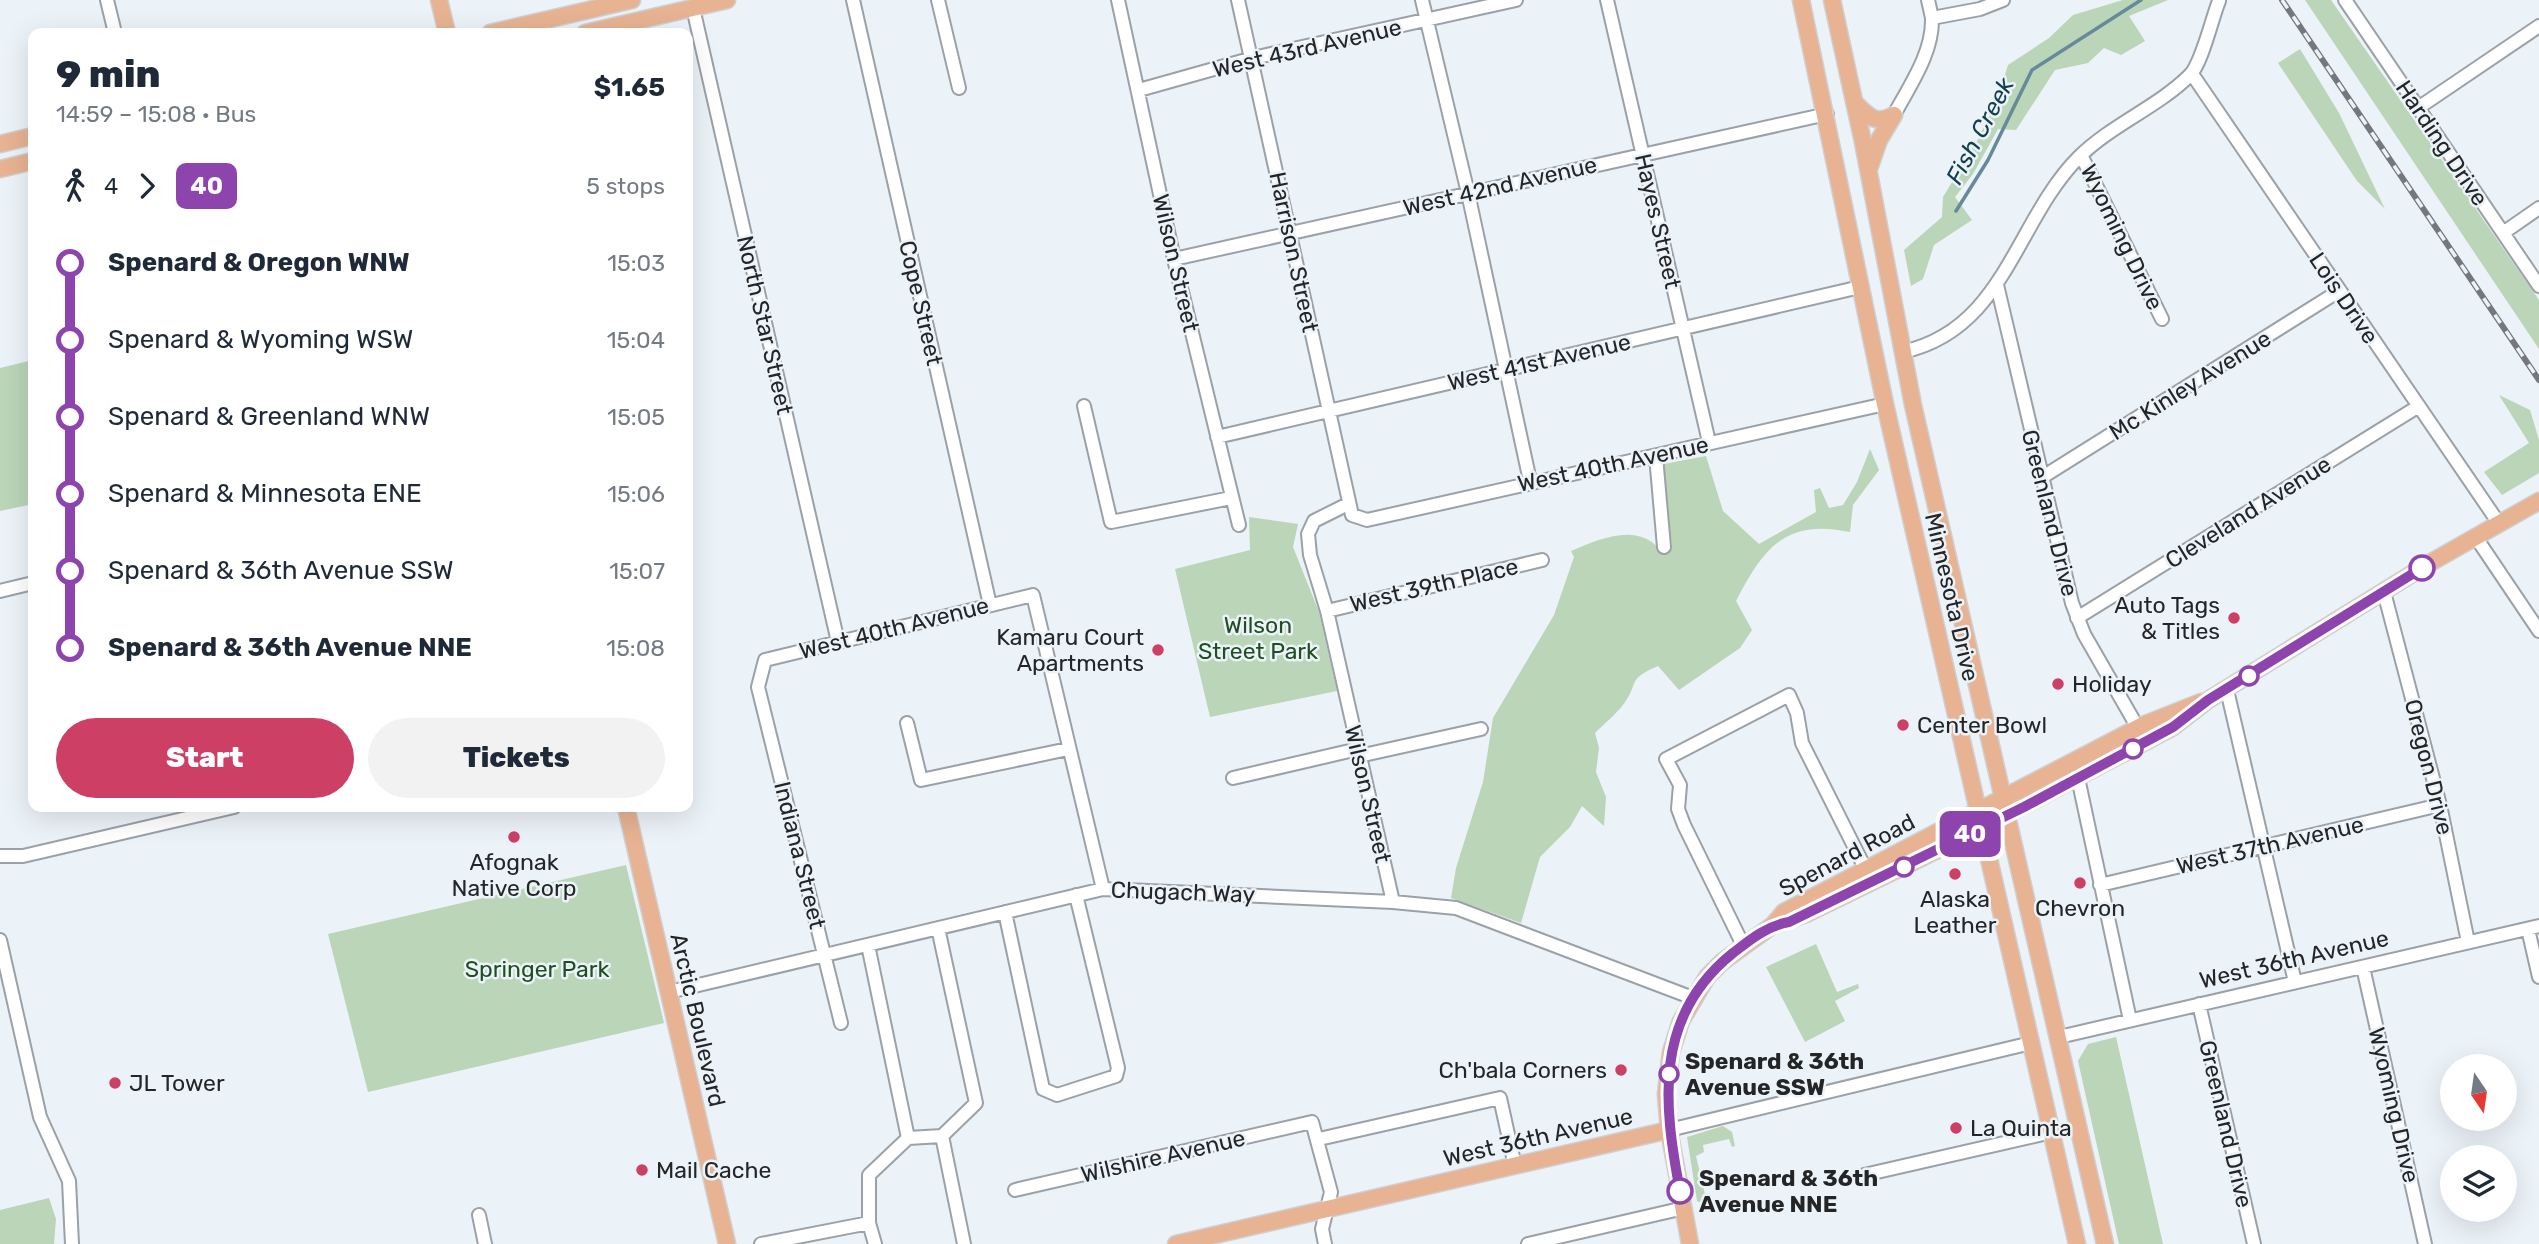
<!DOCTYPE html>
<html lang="en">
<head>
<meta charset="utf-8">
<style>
  :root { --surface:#fff; --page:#f2f2f3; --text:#1f2937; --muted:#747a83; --accent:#cd3f65 }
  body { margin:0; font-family:Rubik,sans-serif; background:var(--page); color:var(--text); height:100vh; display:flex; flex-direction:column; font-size:26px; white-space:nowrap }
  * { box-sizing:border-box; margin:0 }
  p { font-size:23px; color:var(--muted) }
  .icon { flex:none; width:38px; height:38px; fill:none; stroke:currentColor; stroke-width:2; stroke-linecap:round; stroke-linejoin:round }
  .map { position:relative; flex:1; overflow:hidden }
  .drawer { position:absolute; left:28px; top:28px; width:665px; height:784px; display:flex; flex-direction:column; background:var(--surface); border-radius:14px; box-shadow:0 7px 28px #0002 }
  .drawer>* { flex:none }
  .badge { padding:0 14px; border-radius:10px; font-size:24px; line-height:46px }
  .needle { width:46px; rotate:167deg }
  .buttons { position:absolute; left:2440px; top:1054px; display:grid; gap:14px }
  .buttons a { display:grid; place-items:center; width:77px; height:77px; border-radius:50%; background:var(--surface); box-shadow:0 7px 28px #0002; font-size:35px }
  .map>.badge { position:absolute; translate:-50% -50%; box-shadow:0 0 0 4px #fff }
  .legs { display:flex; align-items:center; gap:10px; height:77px; padding:0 28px; font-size:23px }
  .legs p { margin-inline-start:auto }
  .overview { display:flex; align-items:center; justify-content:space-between; height:119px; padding:0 28px }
  h1 { font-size:38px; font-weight:800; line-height:52px }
  .primary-button { display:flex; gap:14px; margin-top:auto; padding:14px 28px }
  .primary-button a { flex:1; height:80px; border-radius:42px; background:var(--accent); color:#fff; font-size:28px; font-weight:800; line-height:80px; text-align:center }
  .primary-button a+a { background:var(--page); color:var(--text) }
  ul { padding:0 28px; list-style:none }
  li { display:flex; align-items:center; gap:24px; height:77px; font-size:26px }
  li i { display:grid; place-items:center; width:10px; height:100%; margin:0 9px; background:currentColor }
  li i::after { content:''; width:18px; height:18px; margin:-9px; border:5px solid; border-radius:50%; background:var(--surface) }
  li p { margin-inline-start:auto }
  li:first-child i { background:linear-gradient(#0000 50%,currentColor 0) }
  li:last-child i { background:linear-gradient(currentColor 50%,#0000 0) }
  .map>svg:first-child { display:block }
  .green { fill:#bad5b8 }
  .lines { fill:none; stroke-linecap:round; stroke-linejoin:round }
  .stream { stroke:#668a9a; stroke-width:3.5 }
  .minor-casing { stroke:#9ba1a6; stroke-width:16 }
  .major-casing { stroke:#cfcfcf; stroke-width:19 }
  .minor { stroke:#fff; stroke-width:12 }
  .major { stroke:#e7b392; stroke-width:16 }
  .rail-casing { stroke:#74787c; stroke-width:6 }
  .rail { stroke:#ebf2f8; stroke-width:3.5; stroke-dasharray:10; stroke-linecap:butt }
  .line-1-casing { stroke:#fff; stroke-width:16 }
  .line-1 { stroke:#8e44ad; stroke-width:10 }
  .stop-1-dot { fill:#fff; stroke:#8e44ad; stroke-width:3.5 }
  .poi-dot { fill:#cd3f65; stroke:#ebf2f8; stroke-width:2.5 }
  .labels { text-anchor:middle; stroke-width:5; stroke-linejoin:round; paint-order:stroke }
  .street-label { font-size:23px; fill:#232527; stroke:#ebf2f8 }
  .poi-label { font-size:23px; fill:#232527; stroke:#ebf2f8; text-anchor:start }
  .park-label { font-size:23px; fill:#1f4e1f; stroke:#ebf2f8 }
  .stop-label { font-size:23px; font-weight:bold; fill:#232527; stroke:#ebf2f8; text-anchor:start }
  .water-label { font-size:24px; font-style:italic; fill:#123f4e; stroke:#ebf2f8 }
</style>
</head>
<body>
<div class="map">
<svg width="2539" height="1244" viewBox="0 0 2539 1244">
  <rect width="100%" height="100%" fill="#ebf2f8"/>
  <path class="green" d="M2123 0H2168L2129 16 2145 41 2121 55 2104 48 2088 63 2055 70 2016 130 1998 129 1973 174 1955 197 1972 220 1934 245 1923 279 1911 286 1904 250 1942 217 1943 197 1977 141 1998 98 2008 65 2049 38 2073 15Z
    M2305 0H2331L2539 300V349Z
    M2300 49 2339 113 2385 209 2357 181 2278 63Z
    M33 360V504L0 511V368Z
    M2499 395 2530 410 2539 440V473L2502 495 2484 472 2529 443Z
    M1870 449 1879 470 1853 505 1850 532C1785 518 1763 549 1736 601L1752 630 1740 648 1679 690 1658 666C1625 680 1640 683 1623 705 1615 715 1604 724 1595 733L1599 748 1596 772 1606 797 1604 826 1582 806 1570 827 1540 857 1521 923 1451 898 1456 868 1483 782 1493 718 1554 615 1574 557 1571 551C1602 538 1639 521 1663 553L1672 549 1664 464 1706 456 1723 511 1759 544 1816 512 1814 490 1820 488 1829 508 1843 505 1857 482Z
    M1249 517 1298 524 1293 547 1319 612 1337 691 1210 717 1175 569 1250 550Z
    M626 865 664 1023 368 1092 328 934Z
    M1816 944 1837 992 1858 984 1859 988 1835 1001 1845 1021 1805 1042 1766 967Z
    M2116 1037 2163 1244H2119L2078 1061 2088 1044Z
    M1723 1126 1732 1132 1735 1146 1732 1147 1729 1139 1703 1145 1704 1152 1696 1156 1706 1199 1715 1200 1703 1204 1697 1201 1687 1137Z
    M49 1198 56 1219 54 1244H0V1210Z"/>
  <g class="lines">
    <path class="stream" d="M1956 211 1988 160 2032 70 2141 0"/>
    <defs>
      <path id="minor" d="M107 0 115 33
        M853 0 990 605
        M938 0 959 88
        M1118 0 1174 259 1239 525
        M1238 0 1352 515 1367 520 1885 404
        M1422 0 1468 193 1530 481
        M1607 0 1709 442
        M1928 0 1932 18
        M2345 0 2539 286
        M693 8 838 642
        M2192 74 2498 522
        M1139 90 1253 58 1516 0
        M2418 108 2539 26
        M1894 115C1910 85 1933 53 1932 18L1980 9 2003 0
        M2081 155 2162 319
        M2503 233 2539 208
        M1174 259 1827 114
        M1997 285 2072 603 2084 634 2138 728
        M1902 352C2005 330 2015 221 2079 157 2111 125 2158 107 2190 75 2202 63 2212 18 2219 1
        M1084 406 1111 522 1231 498
        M1217 437 1860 287
        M1656 456 1664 547
        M2041 478 2339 291
        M1348 504 1314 521 1308 534 1310 555 1327 611 1393 902
        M2475 536 2539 631
        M0 591 33 583
        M2384 592 2440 805 2468 942
        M1327 611 1542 560
        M2077 618 2419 406
        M2227 690 2295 982
        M907 723 921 780 1068 749
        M1359 756 1481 729
        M1233 778 1358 749
        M2078 778 2130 1020
        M0 856H23L234 807
        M2100 885 2440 805
        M1005 912 1043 1089 1057 1095 1116 1076 1118 1068 1076 895
        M938 928 976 1103 942 1136 964 1244
        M2528 929 2539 977
        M0 940 40 1117 69 1181 72 1244
        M868 945 908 1138
        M1743 945 1684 825 1678 809 1680 785 1666 759 1789 695 1797 713 1802 743 1866 870
        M2363 967 2425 1244
        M669 992 1103 889 1393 902 1456 908 1693 998
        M2199 1004 2254 1244
        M841 1023 758 687 765 660 1033 595 1103 889
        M2059 1037 2539 926
        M1669 1130 2031 1043
        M1319 1139 1500 1098 1515 1166
        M1864 1175 2052 1132
        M1015 1190 1312 1122 1331 1192 1322 1229 1325 1244
        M479 1215 485 1244
        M761 1244 869 1223
        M875 1244 869 1223V1175L908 1138 942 1136
        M1528 1244 1684 1208"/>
      <path id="major" d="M439 0 447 33
        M1801 0 1885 404 2077 1244
        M1832 0 1863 142 1913 405 2105 1244
        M490 33 632 0
        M585 33 727 0
        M1856 104C1869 117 1876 125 1894 115
        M0 144 33 136
        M0 169 33 161
        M1869 169 1879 140 1894 115
        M626 807 727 1244
        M1773 925 1784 912 2143 725 2201 702
        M1176 1244 1669 1130
        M1690 1244 1669 1130 1666 1094 1671 1052 1681 1021 1707 977 1722 962 1773 925 1806 914 1962 838 2173 727 2208 700 2428 564 2539 501"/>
    </defs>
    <use href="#minor" class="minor-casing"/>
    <use href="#major" class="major-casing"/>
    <use href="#minor" class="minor"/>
    <use href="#major" class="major"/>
    <defs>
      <path id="rail" d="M2282 0 2539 380"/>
    </defs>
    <use href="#rail" class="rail-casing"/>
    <use href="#rail" class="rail"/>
  </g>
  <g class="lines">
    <defs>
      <path id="line-1" d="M1680 1191C1663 1102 1654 1016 1733 953 1751 939 1767 926 1789 922L2024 807 2173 727 2208 700 2422 568"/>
    </defs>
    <use href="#line-1" class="line-1-casing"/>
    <use href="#line-1" class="line-1"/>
  </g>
  <g class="stop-1-dot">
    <circle cx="2422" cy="568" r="12"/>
    <circle cx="2249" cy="676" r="9"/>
    <circle cx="2133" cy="749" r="9"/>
    <circle cx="1904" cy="867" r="9"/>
    <circle cx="1669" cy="1074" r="9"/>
    <circle cx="1680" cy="1191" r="12"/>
  </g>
  <g class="poi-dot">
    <circle cx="2234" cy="618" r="7"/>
    <circle cx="1158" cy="650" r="7"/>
    <circle cx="2058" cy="684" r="7"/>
    <circle cx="1903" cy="725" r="7"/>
    <circle cx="514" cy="837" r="7"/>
    <circle cx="1955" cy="874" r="7"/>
    <circle cx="2080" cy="883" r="7"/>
    <circle cx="1621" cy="1070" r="7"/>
    <circle cx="115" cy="1083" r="7"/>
    <circle cx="1956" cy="1128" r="7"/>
    <circle cx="642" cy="1170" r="7"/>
  </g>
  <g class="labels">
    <g class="street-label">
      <text transform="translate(1307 48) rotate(-13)" y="8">West 43rd Avenue</text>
      <text transform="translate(2442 143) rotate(56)" y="8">Harding Drive</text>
      <text transform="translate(1500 186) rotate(-13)" y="8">West 42nd Avenue</text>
      <text transform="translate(1658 221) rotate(77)" y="8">Hayes Street</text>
      <text transform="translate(2122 237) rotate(64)" y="8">Wyoming Drive</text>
      <text transform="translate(1294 252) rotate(78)" y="8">Harrison Street</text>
      <text transform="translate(1176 263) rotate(77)" y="8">Wilson Street</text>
      <text transform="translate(2344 298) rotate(56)" y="8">Lois Drive</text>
      <text transform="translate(921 303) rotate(77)" y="8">Cope Street</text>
      <text transform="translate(765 325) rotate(77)" y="8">North Star Street</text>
      <text transform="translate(1539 362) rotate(-13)" y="8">West 41st Avenue</text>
      <text transform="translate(2190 385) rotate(-32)" y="8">Mc Kinley Avenue</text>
      <text transform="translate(1613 464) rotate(-12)" y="8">West 40th Avenue</text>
      <text transform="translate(2248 512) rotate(-32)" y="8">Cleveland Avenue</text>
      <text transform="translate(2050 513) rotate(76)" y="8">Greenland Drive</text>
      <text transform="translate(1434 585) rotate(-13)" y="8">West 39th Place</text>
      <text transform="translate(1952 597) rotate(77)" y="8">Minnesota Drive</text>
      <text transform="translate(894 628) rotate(-14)" y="8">West 40th Avenue</text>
      <text transform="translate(2429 767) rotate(76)" y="8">Oregon Drive</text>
      <text transform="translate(1368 794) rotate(77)" y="8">Wilson Street</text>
      <text transform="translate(2270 845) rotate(-13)" y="8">West 37th Avenue</text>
      <text transform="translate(800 855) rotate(76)" y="8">Indiana Street</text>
      <text transform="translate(1847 855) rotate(-28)" y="8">Spenard Road</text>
      <text transform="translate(1183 892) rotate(2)" y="8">Chugach Way</text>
      <text transform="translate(2294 959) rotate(-13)" y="8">West 36th Avenue</text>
      <text transform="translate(698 1020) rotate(77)" y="8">Arctic Boulevard</text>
      <text transform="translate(2394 1105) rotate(77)" y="8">Wyoming Drive</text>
      <text transform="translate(2226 1124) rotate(77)" y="8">Greenland Drive</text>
      <text transform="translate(1538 1137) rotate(-13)" y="8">West 36th Avenue</text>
      <text transform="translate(1163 1156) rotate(-13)" y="8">Wilshire Avenue</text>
    </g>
    <g class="poi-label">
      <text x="2220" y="613" text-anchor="end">Auto Tags<tspan x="2220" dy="26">&amp; Titles</tspan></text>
      <text x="1144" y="645" text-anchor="end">Kamaru Court<tspan x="1144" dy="26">Apartments</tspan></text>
      <text x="2072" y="692">Holiday</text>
      <text x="1917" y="733">Center Bowl</text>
      <text x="514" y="870" text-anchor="middle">Afognak<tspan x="514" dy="26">Native Corp</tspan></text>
      <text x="1955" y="907" text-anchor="middle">Alaska<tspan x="1955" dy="26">Leather</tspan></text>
      <text x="2080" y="916" text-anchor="middle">Chevron</text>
      <text x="1607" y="1078" text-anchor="end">Ch'bala Corners</text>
      <text x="129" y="1091">JL Tower</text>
      <text x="1970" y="1136">La Quinta</text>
      <text x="656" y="1178">Mail Cache</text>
    </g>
    <g class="park-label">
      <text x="1258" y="633">Wilson<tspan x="1258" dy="26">Street Park</tspan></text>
      <text x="537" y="977">Springer Park</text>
    </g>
    <g class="stop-label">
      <text x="1685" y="1069">Spenard &amp; 36th<tspan x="1685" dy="26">Avenue SSW</tspan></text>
      <text x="1699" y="1186">Spenard &amp; 36th<tspan x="1699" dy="26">Avenue NNE</tspan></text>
    </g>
    <g class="water-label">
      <text transform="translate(1980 131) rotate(-62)" y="8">Fish Creek</text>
    </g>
  </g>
</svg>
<div class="buttons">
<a><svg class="needle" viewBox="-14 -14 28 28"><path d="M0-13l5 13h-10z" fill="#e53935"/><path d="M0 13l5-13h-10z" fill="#747a83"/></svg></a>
<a><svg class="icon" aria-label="layers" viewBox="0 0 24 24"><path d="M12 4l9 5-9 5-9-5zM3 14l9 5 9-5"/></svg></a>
</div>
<b class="badge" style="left:1970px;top:834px;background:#8e44ad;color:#fff">40</b>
<section class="drawer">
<div class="overview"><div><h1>9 min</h1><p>14:59 – 15:08 · Bus</p></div><b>$1.65</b></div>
<div class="legs"><svg class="icon" aria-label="walk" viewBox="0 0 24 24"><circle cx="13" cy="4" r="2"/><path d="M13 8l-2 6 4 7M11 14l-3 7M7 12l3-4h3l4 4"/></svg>4<svg class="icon" aria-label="forward" viewBox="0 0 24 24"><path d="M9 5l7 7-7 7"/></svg><b class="badge" style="background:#8e44ad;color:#fff">40</b><p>5 stops</p></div>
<ul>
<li><i style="color:#8e44ad"></i><b>Spenard &amp; Oregon WNW</b><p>15:03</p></li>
<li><i style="color:#8e44ad"></i><span>Spenard &amp; Wyoming WSW</span><p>15:04</p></li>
<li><i style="color:#8e44ad"></i><span>Spenard &amp; Greenland WNW</span><p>15:05</p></li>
<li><i style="color:#8e44ad"></i><span>Spenard &amp; Minnesota ENE</span><p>15:06</p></li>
<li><i style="color:#8e44ad"></i><span>Spenard &amp; 36th Avenue SSW</span><p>15:07</p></li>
<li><i style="color:#8e44ad"></i><b>Spenard &amp; 36th Avenue NNE</b><p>15:08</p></li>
</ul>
<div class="primary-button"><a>Start</a><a>Tickets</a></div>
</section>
</div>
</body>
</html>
